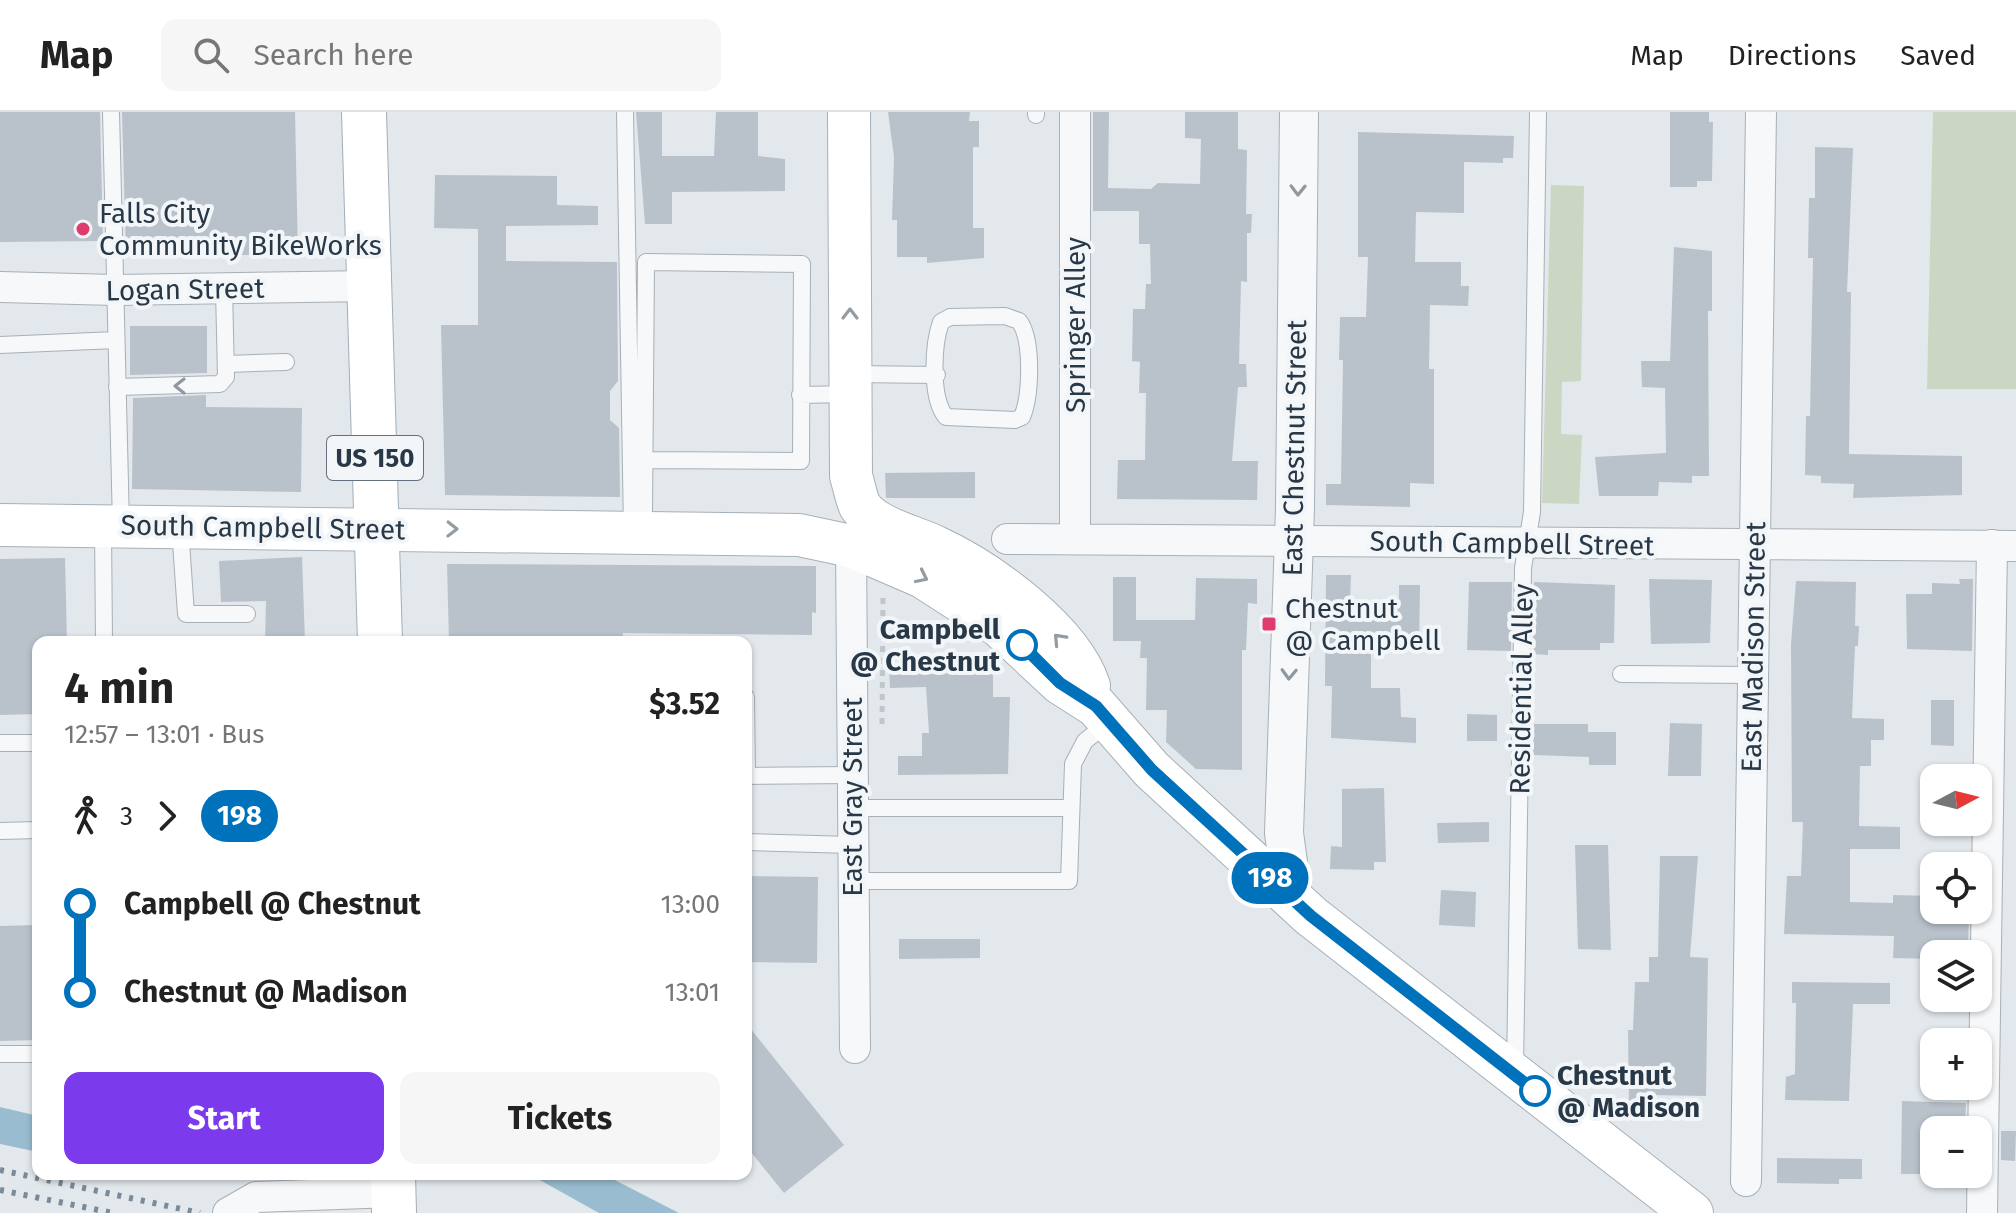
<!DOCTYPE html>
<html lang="en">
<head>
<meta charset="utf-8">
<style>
  :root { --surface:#fff; --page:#f6f6f6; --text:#222; --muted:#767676; --line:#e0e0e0; --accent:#7c3aed }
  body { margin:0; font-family:"Fira Sans",sans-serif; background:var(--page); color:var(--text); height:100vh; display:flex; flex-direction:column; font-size:30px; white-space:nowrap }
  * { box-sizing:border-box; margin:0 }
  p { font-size:26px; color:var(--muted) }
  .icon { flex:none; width:44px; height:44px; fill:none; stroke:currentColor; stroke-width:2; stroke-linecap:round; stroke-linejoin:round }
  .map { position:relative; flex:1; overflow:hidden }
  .drawer { position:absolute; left:32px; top:524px; width:720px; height:544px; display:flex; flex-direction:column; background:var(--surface); border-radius:16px; box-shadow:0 2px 6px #0004 }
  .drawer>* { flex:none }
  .badge { padding:0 16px; border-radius:26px; font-size:28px; line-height:52px }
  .needle { width:52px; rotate:83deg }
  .controls { position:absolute; left:1920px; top:652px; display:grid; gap:16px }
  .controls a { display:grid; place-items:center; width:72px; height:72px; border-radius:16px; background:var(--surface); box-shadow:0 2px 6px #0004; font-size:40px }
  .map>.badge { position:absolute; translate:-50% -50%; box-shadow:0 0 0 4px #fff }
  .legs { display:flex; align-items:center; gap:12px; height:88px; padding:0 32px; font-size:26px }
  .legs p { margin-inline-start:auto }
  .headline { display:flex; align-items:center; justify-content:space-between; height:136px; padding:0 32px }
  h1 { font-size:44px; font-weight:700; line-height:60px }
  .action { display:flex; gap:16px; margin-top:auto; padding:16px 32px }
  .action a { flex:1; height:92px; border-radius:16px; background:var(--accent); color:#fff; font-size:32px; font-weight:700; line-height:92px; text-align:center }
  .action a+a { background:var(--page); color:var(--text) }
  ul { padding:0 32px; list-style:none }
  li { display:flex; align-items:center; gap:28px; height:88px; font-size:30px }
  li i { display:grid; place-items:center; width:12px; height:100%; margin:0 10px; background:currentColor }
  li i::after { content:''; width:20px; height:20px; margin:-10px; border:6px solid; border-radius:50%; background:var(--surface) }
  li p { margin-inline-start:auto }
  li:first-child i { background:linear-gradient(#0000 50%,currentColor 0) }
  li:last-child i { background:linear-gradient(currentColor 50%,#0000 0) }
  header { display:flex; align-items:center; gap:48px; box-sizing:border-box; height:112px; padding:0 40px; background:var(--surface); border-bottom:2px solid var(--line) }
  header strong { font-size:38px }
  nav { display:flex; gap:44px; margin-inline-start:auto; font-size:28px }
  .search { width:560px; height:72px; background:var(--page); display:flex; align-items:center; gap:20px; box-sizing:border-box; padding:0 28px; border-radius:16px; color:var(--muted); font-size:30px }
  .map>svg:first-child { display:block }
  .green { fill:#cbd7c3 }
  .water { fill:#9abcd0 }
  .building { fill:#b9c2cb }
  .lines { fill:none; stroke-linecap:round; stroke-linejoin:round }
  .service-casing { stroke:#a7b0b7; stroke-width:18 }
  .minor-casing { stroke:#a7b0b7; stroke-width:32 }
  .tertiary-casing { stroke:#a7b0b7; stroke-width:40 }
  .secondary-casing { stroke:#a7b0b7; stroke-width:44 }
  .primary-casing { stroke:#a1aeb9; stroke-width:46 }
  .path { stroke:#c0c6cb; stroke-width:5; stroke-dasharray:6 6; stroke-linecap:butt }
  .service { stroke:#f6f8fa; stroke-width:16 }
  .minor { stroke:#f6f8fa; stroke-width:30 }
  .tertiary { stroke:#f6f8fa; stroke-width:38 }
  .secondary { stroke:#fff; stroke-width:42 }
  .primary { stroke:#fff; stroke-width:44 }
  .rail { stroke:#7a8a98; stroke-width:6; stroke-dasharray:4 8; stroke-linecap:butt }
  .oneway { stroke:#8f98a0 }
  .oneway2 { stroke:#949ca3 }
  .line-1-casing { stroke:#fff; stroke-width:18 }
  .line-1 { stroke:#0072bc; stroke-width:12 }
  .poi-dot { fill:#dd3c6c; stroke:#f3f6f9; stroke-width:3 }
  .stop-1-dot { fill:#fff; stroke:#0072bc; stroke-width:4 }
  .labels { text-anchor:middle; stroke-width:8; stroke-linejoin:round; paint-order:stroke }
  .shield { fill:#f3f6f9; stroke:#65717c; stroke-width:2 }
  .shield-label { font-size:26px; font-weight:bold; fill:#283847 }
  .poi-label { font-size:28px; fill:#283847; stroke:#f3f6f9; text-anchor:start }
  .street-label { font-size:28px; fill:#283847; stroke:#f3f6f9 }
  .stop-label { font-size:28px; font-weight:bold; fill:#283847; stroke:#f3f6f9; text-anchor:end }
</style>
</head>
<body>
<header>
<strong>Map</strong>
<div class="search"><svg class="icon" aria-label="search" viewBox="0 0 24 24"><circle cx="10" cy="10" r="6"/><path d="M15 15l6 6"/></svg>Search here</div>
<nav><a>Map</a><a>Directions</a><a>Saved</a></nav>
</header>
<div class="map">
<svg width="2016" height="1101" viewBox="0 0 2016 1101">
  <rect width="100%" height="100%" fill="#e3e8ec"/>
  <path class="green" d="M1933 0H2016V277H1927Z
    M1551 73 1584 74 1581 269 1562 270 1561 322 1582 323 1579 392 1542 391Z"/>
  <path class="water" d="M0 995 38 1004V1040L0 1032Z
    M529 1062H603L679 1101H599Z"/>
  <path class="building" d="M0 0H100L103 129 0 130Z
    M122 0H295L298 143H126Z
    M636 0H662V44H714L716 0H758V44L785 47V79L672 80V112H645Z
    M888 0H970L969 9H979V35H973V116H984V146L927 151V145H897V108H892L894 45Z
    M1093 0H1109L1108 76 1151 77 1158 71 1200 72 1201 27 1185 26V0H1238V37L1247 38 1246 102H1252L1251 121H1247V170L1241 169 1239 252H1246L1247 275H1238L1232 349H1258L1257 388 1117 387 1118 348H1145L1146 281H1139L1140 250 1132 249 1133 197H1145L1146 172H1151L1150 132H1139V99H1093Z
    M1670 0H1709V10H1713L1712 69H1697V75H1670Z
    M1358 20 1514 24 1513 46H1503V51L1464 50V101L1416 100 1415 150H1461V174H1469L1468 194 1430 193 1429 257H1434V372L1410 371V395L1326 393V372H1341L1343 248H1339L1340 205H1366L1368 145H1358Z
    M1815 35 1853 36 1847 180H1851L1849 342 1962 344V383L1853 386 1854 372 1821 371V364L1805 363 1806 304H1810L1813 146H1808L1809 86H1815Z
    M435 63 557 64V93L598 94V113L506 114V149L617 150 618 269 610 279V308L619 316 620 385 445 383 441 213H478V117L434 116Z
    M1674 135 1712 139V199H1708L1709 364H1692V371L1659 370 1658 384H1599L1595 345 1666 341 1665 276 1642 275 1641 249H1670Z
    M130 214H207V261L130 263Z
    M206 283V295L302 296 301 380 132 377 133 286Z
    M975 360V386H886L885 361Z
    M302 445 305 530H265L266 489 221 490 219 449Z
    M65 446 67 530H38V602L0 603V447Z
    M447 452 816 454V501L812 500V523L623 521 622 530H449Z
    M1326 463H1351L1350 489H1399V473H1420L1419 537 1371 536V576H1400L1401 605 1416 606V631L1331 626 1332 574H1325Z
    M1113 465H1136V508H1195L1196 466 1257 467V492L1248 491 1246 538H1242V658L1196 657 1166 630 1167 598H1146L1147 546H1140L1141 529H1113Z
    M1649 467 1712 468 1710 531 1651 532Z
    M1959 467H1973L1972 539 1907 537 1906 482H1932V471L1960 472Z
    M1796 469 1856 470 1855 514H1859L1858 534H1855L1852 606 1884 607V628H1871V654H1860L1859 714 1900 715V737H1850V790L1893 791V783L1934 784V798H1969L1968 842H1934V847L1893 846 1894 824 1784 822 1787 764H1801L1803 710H1792L1791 532Z
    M1469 470H1512L1511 539 1467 538Z
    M1534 470 1615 473 1614 531H1600V538H1548V543L1533 542Z
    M889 556H993V585H1010L1008 662 898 663V644H922V621H929L926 575 890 576Z
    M1931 588H1954V634L1931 633Z
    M1467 602 1497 603V629H1467Z
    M1670 611 1702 612 1701 664H1668Z
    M1534 612H1588V620H1616V653H1589V645L1533 643Z
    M1384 676 1386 750H1374V758L1330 757 1331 734 1342 735V677Z
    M1489 710V730L1438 731 1437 711Z
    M1575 733H1608L1611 838 1578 837Z
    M1660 744H1698L1690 845 1708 846 1706 984 1651 983V995H1629L1628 918H1633L1635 870H1649V845H1658Z
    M746 764 818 765 817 851 746 850Z
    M1441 778 1476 780 1475 815 1439 813Z
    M38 813V928L0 929V814Z
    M899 827H980V846L899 847Z
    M1792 870 1890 871V892H1853L1849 989 1785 988 1786 965 1795 962 1796 891H1792Z
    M746 911 844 1033 784 1081 746 1034Z
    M1902 989 1966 991 1965 1018H1921L1920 1062H1901Z
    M2001 1019H2016L2015 1049 2001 1048Z
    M1777 1046 1862 1047V1067H1839V1072L1777 1071Z"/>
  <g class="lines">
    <defs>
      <path id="service" d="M111 0 121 413
        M625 0 632 418
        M1036 0V3
        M1005 204 1019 209C1033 227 1031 284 1022 305L1015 308 946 305C930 286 933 232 941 210L950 205Z
        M0 233 116 228
        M226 252 286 250
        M852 262 937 263
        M117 275 220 272 226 265 224 177
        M800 283 850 282
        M644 400 646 150 802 152 801 349 647 348
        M103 415 104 530
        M180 416 186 502H247
        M1621 562 1753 563
        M746 585 747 664
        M0 631H38
        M746 664 852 663
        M852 696H1070
        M0 719 38 718
        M746 730 852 733
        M853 769H1069L1073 652 1085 629 1109 610
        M0 942H38
        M1515 957 1523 456 1532 400 1538 0"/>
      <path id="minor" d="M1075 0V426
        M0 175 115 178 370 174
        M1007 427 2016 434
        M851 434 855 936
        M1746 1069 1761 0
        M228 1101 256 1085 393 1080
        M1982 1101 1992 433"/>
      <path id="tertiary" d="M1293 787 1284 721 1295 396 1299 0"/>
      <path id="secondary" d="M849 0 851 364C854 373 856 386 860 394 874 416 914 424 936 435 988 459 1071 519 1089 574
        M0 413 799 423 851 434 923 465 999 514 1060 571 1096 594 1152 658 1311 804 1692 1101"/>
      <path id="primary" d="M364 0 380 530
        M393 1062 394 1101"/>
    </defs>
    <use href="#service" class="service-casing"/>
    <use href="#minor" class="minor-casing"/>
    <use href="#tertiary" class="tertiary-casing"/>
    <use href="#secondary" class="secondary-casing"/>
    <use href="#primary" class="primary-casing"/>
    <path class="path" d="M882 612 883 482"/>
    <use href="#service" class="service"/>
    <use href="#minor" class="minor"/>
    <use href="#tertiary" class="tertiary"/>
    <use href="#secondary" class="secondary"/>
    <use href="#primary" class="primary"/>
    <path class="rail" d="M0 1058 200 1101
      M0 1078 113 1101"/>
  </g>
  <defs><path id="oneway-chevron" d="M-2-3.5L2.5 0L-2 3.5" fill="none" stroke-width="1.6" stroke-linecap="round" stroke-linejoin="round" transform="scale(2)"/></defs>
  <g class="oneway">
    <use href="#oneway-chevron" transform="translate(1298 78) rotate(91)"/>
    <use href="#oneway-chevron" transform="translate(180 274) rotate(180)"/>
    <use href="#oneway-chevron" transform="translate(1289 562) rotate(92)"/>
  </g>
  <g class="oneway2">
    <use href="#oneway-chevron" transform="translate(850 202) rotate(-90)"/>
    <use href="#oneway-chevron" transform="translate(452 417) rotate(1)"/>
    <use href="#oneway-chevron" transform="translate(922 465) rotate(26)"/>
    <use href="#oneway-chevron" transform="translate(1059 527) rotate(-133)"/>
  </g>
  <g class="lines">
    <defs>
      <path id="line-1" d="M1022 533 1060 571 1096 594 1152 658 1311 804 1535 979"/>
    </defs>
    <use href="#line-1" class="line-1-casing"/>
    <use href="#line-1" class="line-1"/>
  </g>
  <g class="poi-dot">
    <circle cx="83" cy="117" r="8"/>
    <rect x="1261" y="504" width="16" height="16" rx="4"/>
  </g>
  <g class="stop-1-dot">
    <circle cx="1022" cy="533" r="14"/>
    <circle cx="1535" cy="979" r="14"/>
  </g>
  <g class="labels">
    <rect class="shield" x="327" y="324" width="96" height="44" rx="6"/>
    <g class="shield-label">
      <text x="375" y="355">US 150</text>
    </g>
    <g class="poi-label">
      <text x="99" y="111">Falls City<tspan x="99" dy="32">Community BikeWorks</tspan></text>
      <text x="1285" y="506">Chestnut<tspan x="1285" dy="32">@ Campbell</tspan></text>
    </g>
    <g class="street-label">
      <text transform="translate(185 177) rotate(-1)" y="10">Logan Street</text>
      <text transform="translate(1075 213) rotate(-90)" y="10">Springer Alley</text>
      <text transform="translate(1294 336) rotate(-89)" y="10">East Chestnut Street</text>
      <text transform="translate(263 415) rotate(1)" y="10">South Campbell Street</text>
      <text transform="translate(1512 431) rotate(1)" y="10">South Campbell Street</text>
      <text transform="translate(1753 535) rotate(-89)" y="10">East Madison Street</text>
      <text transform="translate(1521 577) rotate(-89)" y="10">Residential Alley</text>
      <text transform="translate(852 685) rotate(-90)" y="10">East Gray Street</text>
    </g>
    <g class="stop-label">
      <text x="1000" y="527">Campbell<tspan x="1000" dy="32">@ Chestnut</tspan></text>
      <text x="1557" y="973" text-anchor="start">Chestnut<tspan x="1557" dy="32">@ Madison</tspan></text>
    </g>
  </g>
</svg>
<div class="controls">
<a><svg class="needle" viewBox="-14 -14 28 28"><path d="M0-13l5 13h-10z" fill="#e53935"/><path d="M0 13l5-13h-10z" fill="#767676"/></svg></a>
<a><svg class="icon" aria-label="locate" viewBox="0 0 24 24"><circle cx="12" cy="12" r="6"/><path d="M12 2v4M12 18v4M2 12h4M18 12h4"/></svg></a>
<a><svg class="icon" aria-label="layers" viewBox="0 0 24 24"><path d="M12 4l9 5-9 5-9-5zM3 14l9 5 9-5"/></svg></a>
<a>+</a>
<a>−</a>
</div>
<b class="badge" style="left:1270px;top:766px;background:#0072bc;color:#fff">198</b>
<section class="drawer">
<div class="headline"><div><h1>4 min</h1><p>12:57 – 13:01 · Bus</p></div><b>$3.52</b></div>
<div class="legs"><svg class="icon" aria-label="walk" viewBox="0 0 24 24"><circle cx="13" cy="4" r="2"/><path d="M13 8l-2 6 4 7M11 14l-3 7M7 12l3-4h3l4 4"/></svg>3<svg class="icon" aria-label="forward" viewBox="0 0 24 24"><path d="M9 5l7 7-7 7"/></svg><b class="badge" style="background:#0072bc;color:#fff">198</b></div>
<ul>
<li><i style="color:#0072bc"></i><b>Campbell @ Chestnut</b><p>13:00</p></li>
<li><i style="color:#0072bc"></i><b>Chestnut @ Madison</b><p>13:01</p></li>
</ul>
<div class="action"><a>Start</a><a>Tickets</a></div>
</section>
</div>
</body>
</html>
